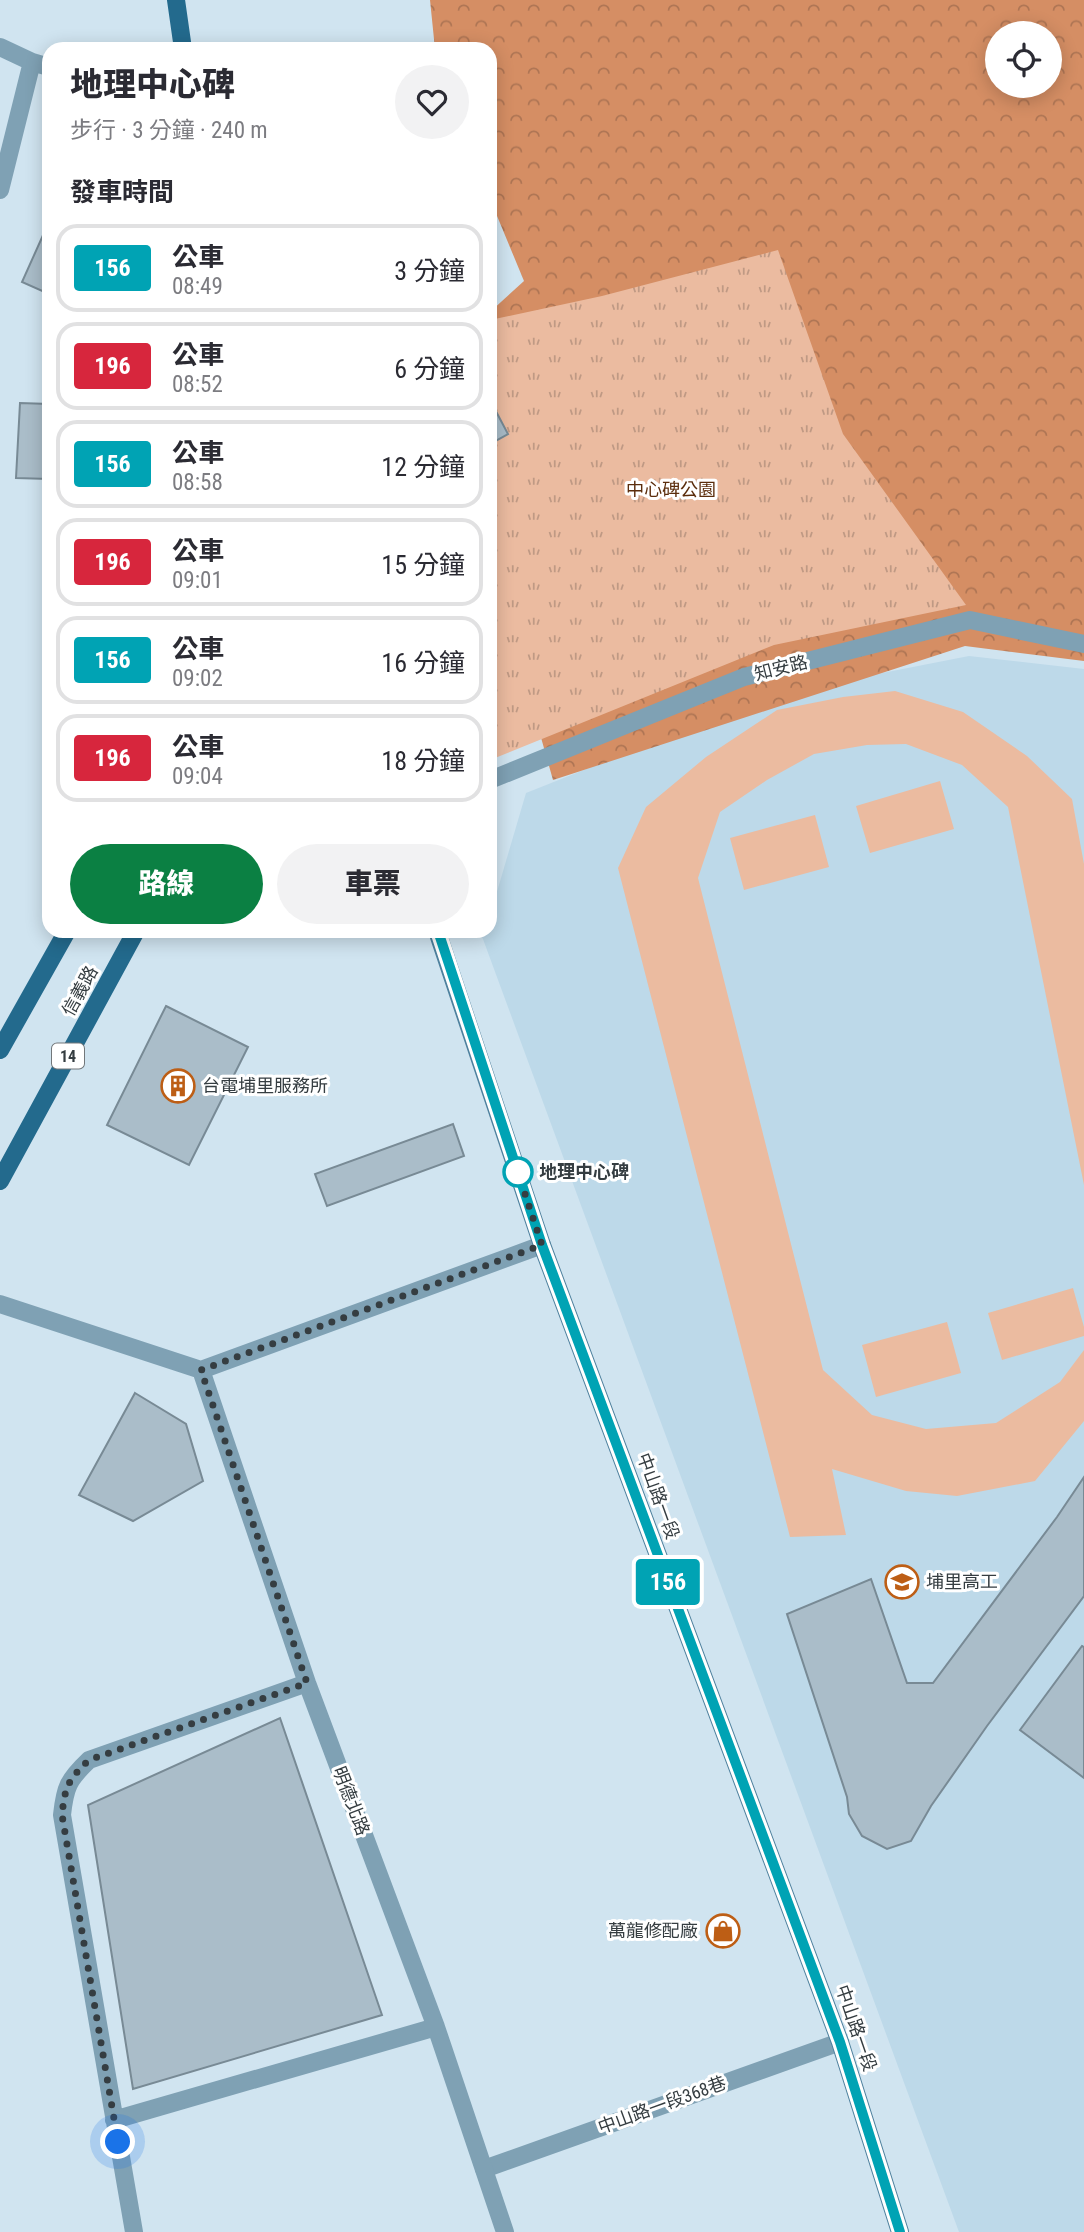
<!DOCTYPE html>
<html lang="zh-TW">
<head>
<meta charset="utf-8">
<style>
  :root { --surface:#fff; --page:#f2f2f3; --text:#2b2b33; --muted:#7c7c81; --line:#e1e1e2; --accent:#0b8043 }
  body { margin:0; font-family:"Roboto Condensed","Noto Sans TC",sans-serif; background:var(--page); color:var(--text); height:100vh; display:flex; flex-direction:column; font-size:26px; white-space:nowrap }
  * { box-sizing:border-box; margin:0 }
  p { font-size:23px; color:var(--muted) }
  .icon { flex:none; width:38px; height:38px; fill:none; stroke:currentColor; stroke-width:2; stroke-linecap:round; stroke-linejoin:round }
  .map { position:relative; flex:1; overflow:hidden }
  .drawer { position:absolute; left:42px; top:42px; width:455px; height:896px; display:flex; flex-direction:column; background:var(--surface); border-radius:21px; box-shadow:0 4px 18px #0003 }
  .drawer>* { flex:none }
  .badge { padding:0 14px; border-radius:5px; font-size:24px; line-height:46px }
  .buttons { position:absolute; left:985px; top:21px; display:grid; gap:14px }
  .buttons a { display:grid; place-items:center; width:77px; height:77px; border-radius:50%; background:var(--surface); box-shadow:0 4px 18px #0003; font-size:35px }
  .you { position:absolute; width:35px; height:35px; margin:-18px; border:5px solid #fff; border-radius:50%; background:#1a73e8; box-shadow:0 0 0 10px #1a73e833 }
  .map>.badge { position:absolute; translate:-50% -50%; box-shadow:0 0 0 4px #fff }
  h2 { padding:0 28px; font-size:26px; line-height:63px }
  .round { display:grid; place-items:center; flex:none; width:74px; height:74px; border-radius:37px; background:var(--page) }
  .headline { display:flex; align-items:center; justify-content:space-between; height:119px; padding:0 28px }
  h1 { font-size:33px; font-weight:800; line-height:52px }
  .action { display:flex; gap:14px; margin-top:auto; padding:14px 28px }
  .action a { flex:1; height:80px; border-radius:42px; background:var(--accent); color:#fff; font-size:28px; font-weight:800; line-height:80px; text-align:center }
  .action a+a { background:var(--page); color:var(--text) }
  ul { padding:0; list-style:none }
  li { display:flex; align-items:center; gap:21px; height:88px; margin:0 14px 10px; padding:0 14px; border:4px solid var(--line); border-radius:21px }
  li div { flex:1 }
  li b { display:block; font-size:26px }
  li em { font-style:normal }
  li .badge { min-width:77px; font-weight:700; text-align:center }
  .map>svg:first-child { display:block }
  .built { fill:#bdd9e9 }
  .grass { fill:#ebbba0 }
  .forest { fill:url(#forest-crowns); fill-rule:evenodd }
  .park { fill:url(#park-tufts) }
  .building { fill:#aabdc9; stroke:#788a95; stroke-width:2 }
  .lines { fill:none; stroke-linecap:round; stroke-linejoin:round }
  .lane { stroke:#7fa1b4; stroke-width:18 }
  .street { stroke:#7fa1b4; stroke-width:18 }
  .secondary { stroke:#4e819e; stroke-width:18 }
  .primary { stroke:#236a8d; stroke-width:18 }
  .line-casing { stroke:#fff; stroke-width:16 }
  .line { stroke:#00a3b4; stroke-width:10 }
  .walk { stroke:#353d41; stroke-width:7; stroke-dasharray:0 12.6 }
  .stop-dot { fill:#fff; stroke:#00a3b4; stroke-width:3.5 }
  .labels { text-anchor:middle; stroke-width:6; stroke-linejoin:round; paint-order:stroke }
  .shield { fill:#fff; stroke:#72777a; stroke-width:2 }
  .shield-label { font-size:16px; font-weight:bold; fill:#353d41 }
  .park-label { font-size:18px; fill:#5b2d0c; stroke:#fff }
  .street-label { font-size:18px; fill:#353d41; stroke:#fff }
  .poi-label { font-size:18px; fill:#353d41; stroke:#fff; text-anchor:start }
  .stop-label { font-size:18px; font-weight:bold; fill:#353d41; stroke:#fff; text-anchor:start }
</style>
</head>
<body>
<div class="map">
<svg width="1084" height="2232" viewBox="0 0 1084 2232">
  <defs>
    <pattern id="forest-crowns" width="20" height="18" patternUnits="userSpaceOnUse" patternTransform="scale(1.75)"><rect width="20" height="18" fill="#d58e64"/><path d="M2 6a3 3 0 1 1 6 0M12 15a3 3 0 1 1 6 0" fill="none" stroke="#ae7554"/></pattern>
    <pattern id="park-tufts" width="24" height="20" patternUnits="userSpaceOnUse" patternTransform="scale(1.75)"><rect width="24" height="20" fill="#ebbba0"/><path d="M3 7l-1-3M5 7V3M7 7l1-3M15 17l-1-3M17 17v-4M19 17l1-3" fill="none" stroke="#bf9984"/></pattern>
  </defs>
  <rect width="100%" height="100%" fill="#d0e4f0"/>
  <path class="built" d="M969 656 1084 669V2232H959L480 931H490V899L496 895 526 793 775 694Z"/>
  <path class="grass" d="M895 691 963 712 1027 756 1072 799 1084 864V1185L1008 807 962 765 906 744 867 745 814 754 767 780 720 812 698 878 823 1370 872 1415 926 1429 996 1423 1060 1382 1084 1350V1421L1035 1481 957 1496 906 1491 832 1469 846 1535 790 1537 618 868 646 807 706 757 777 710 843 697Z
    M940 781 954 829 870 853 856 806Z
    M815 815 829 867 744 890 730 838Z
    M1073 1288 1084 1327V1336L1002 1360 988 1313Z
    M947 1322 961 1373 876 1397 862 1345Z"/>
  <path class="forest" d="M430 0H1084V661L965 646 553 780 529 695 490 688V312L524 281 490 199V49H435ZM998 33H1050V86H998Z"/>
  <path class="park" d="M778 250 843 434 966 605 774 645 490 760V320L602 296Z"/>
  <path class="building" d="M44 233 49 236V294L22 282Z
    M490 400 508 434 490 444Z
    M20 403 49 404V479L16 478Z
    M166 1006 248 1047 189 1165 107 1125Z
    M453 1124 464 1156 327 1206 315 1174Z
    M135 1393 186 1424 203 1481 133 1521 79 1495Z
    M1084 1477V1596L987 1726 931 1806 911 1841 887 1849 862 1836 849 1814 847 1797 787 1614 871 1579 907 1683H933L1057 1517Z
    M1082 1646 1084 1647V1778L1020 1730Z
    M280 1718 382 2015 133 2089 88 1805Z"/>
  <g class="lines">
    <path class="lane" d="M484 2169 840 2042"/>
    <path class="street" d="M0 47 32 62 49 67
      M0 190 32 62
      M490 780 744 677 970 620 1084 644
      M0 1304 201 1370 542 1245
      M201 1370 307 1683 436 2027 505 2232
      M114 2120 436 2027
      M134 2232 62 1815C65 1787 68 1780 89 1760L307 1683"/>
    <path class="secondary" d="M437 931 542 1245 840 2042 900 2232"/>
    <path class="primary" d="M176 0 183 49
      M0 1050 67 931
      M0 1181 136 931"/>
  </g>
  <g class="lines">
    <defs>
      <path id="line" d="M438 931 542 1245 840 2042 900 2232"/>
    </defs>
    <use href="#line" class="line-casing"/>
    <use href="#line" class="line"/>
    <path class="walk" d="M118 2142 62 1815C65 1786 68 1780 89 1760L307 1683 201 1370 542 1245 516 1167 518 1172"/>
  </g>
  <defs>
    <symbol id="building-ring" viewBox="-11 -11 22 22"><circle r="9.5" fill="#fff" stroke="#bd5e15" stroke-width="1.5"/><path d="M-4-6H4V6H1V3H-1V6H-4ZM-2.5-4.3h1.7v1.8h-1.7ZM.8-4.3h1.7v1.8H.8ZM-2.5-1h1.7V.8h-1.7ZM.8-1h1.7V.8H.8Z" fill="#bd5e15"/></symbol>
    <symbol id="school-ring" viewBox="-11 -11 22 22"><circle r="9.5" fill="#fff" stroke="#bd5e15" stroke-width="1.5"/><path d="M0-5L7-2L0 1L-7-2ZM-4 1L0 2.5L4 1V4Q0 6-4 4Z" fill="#bd5e15"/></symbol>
    <symbol id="shop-ring" viewBox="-11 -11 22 22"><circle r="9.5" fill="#fff" stroke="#bd5e15" stroke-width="1.5"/><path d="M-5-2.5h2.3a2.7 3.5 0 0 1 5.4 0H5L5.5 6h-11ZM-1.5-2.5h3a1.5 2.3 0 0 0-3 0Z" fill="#bd5e15"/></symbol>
  </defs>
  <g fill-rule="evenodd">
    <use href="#building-ring" x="159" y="1067" width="38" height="38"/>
    <use href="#school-ring" x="883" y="1563" width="38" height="38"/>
    <use href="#shop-ring" x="704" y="1912" width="38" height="38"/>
  </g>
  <circle class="stop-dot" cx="518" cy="1172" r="14"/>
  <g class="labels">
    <rect class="shield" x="52" y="1043.5" width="32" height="25" rx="5"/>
    <g class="shield-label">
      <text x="68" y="1062">14</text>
    </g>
    <g class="park-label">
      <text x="671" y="496">中心碑公園</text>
    </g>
    <g class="street-label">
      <text transform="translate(781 668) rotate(-14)" y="6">知安路</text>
      <text transform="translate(80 991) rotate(-61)" y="6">信義路</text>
      <text transform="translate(658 1496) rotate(70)" y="6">中山路一段</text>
      <text transform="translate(351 1801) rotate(69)" y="6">明德北路</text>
      <text transform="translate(856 2028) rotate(71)" y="6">中山路一段</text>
      <text transform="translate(662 2105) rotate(-20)" y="6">中山路一段368巷</text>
    </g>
    <g class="poi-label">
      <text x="202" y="1092">台電埔里服務所</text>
      <text x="926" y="1588">埔里高工</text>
      <text x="698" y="1937" text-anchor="end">萬龍修配廠</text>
    </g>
    <g class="stop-label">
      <text x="539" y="1178">地理中心碑</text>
    </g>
  </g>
</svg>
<div class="buttons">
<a><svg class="icon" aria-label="locate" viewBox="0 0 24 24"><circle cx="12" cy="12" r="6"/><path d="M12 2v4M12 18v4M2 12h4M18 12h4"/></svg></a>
</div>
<div class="you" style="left:118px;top:2142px"></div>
<b class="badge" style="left:668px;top:1582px;background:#00a3b4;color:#fff">156</b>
<section class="drawer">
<div class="headline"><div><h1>地理中心碑</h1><p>步行 · 3 分鐘 · 240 m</p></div><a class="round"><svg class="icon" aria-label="heart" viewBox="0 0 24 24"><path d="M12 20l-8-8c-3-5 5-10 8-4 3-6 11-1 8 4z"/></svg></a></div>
<h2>發車時間</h2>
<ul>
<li><span class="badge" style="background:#00a3b4;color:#fff">156</span><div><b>公車</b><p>08:49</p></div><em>3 分鐘</em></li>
<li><span class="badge" style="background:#d7263d;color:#fff">196</span><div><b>公車</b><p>08:52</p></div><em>6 分鐘</em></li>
<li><span class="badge" style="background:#00a3b4;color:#fff">156</span><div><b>公車</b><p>08:58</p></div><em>12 分鐘</em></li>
<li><span class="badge" style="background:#d7263d;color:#fff">196</span><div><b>公車</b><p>09:01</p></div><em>15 分鐘</em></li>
<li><span class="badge" style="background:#00a3b4;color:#fff">156</span><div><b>公車</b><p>09:02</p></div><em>16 分鐘</em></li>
<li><span class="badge" style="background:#d7263d;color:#fff">196</span><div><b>公車</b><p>09:04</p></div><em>18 分鐘</em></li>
</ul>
<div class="action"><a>路線</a><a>車票</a></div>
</section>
</div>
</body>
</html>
